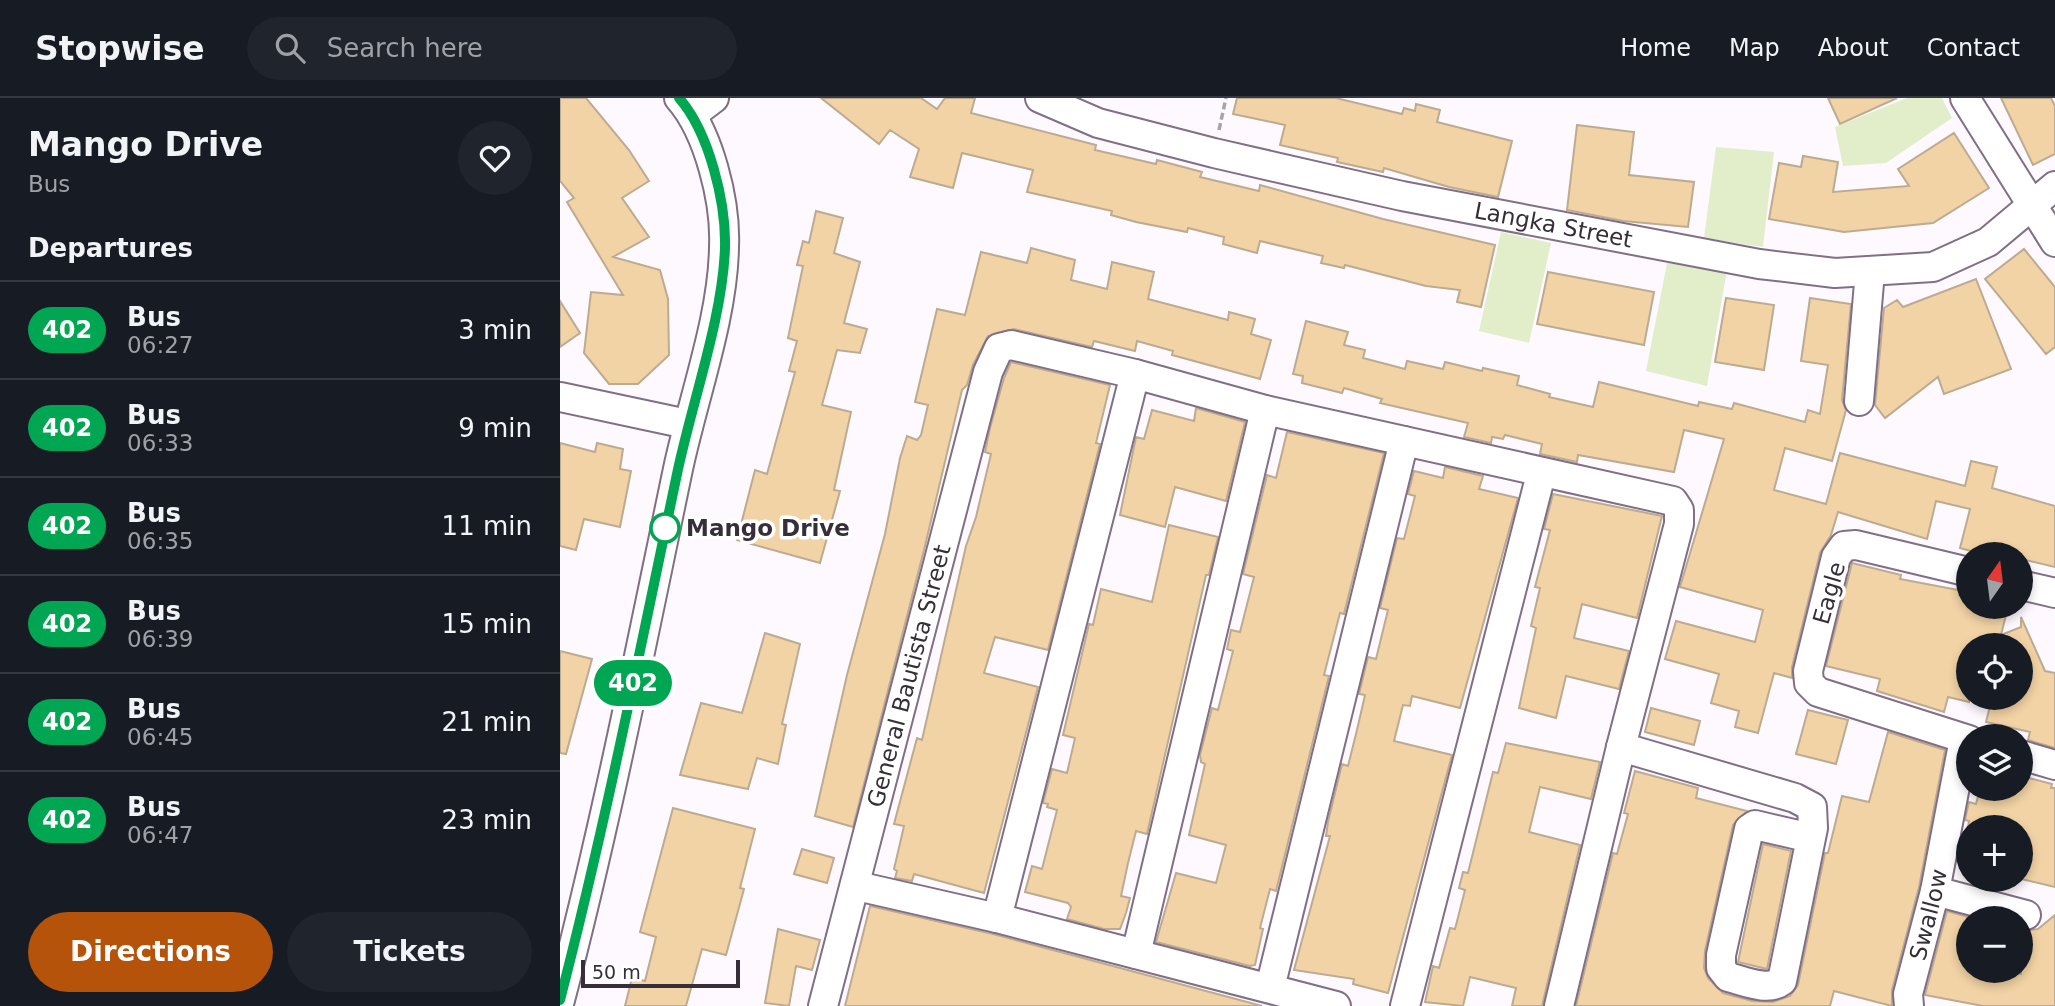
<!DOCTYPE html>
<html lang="en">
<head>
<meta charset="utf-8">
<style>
  :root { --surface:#171b24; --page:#20242c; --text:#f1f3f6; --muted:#9ea1a6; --line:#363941; --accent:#b45309 }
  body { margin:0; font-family:"DejaVu Sans",sans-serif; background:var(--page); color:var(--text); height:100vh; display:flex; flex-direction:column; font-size:26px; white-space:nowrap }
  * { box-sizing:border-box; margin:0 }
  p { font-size:23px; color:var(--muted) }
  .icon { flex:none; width:38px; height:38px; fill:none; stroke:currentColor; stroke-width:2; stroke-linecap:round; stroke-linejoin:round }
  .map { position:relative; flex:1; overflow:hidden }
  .panel { display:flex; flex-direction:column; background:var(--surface); width:560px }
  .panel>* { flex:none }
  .badge { padding:0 14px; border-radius:23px; font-size:24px; line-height:46px }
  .needle { width:46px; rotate:14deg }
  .tools { position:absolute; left:1396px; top:444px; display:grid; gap:14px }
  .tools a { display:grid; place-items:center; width:77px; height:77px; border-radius:50%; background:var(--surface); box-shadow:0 4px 10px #0003; font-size:35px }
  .scale { position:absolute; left:21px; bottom:18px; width:159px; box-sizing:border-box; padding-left:7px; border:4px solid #362f39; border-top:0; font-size:19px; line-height:24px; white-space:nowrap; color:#362f39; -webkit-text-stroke:5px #fff; paint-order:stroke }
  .map>.badge { position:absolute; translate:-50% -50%; box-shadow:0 0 0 4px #fff }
  h2 { padding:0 28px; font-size:26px; line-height:63px }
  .round { display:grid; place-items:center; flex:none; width:74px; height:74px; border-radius:37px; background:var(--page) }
  .overview { display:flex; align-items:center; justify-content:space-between; height:119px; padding:0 28px }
  h1 { font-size:33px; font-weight:800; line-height:52px }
  .action { display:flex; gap:14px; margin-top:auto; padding:14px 28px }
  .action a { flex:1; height:80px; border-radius:42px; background:var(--accent); color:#fff; font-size:28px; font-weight:800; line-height:80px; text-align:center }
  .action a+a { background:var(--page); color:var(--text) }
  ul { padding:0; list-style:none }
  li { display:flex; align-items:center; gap:21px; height:98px; padding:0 28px; border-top:2px solid var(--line) }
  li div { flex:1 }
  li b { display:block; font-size:26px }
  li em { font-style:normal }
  li .badge { min-width:77px; font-weight:700; text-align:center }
  header { display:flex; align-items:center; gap:42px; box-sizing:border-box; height:98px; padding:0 35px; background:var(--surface); border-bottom:2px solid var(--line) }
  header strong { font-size:33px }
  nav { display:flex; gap:38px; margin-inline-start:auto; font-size:24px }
  .search { width:490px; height:63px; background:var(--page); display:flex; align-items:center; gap:18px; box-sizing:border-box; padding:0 24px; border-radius:38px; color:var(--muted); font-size:26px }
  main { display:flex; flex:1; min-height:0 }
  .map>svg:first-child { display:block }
  .green { fill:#e2eeca }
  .building { fill:#f2d3a5; stroke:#bcab91; stroke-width:2 }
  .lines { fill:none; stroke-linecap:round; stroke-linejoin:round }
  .minor-casing { stroke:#806f86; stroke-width:32 }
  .path { stroke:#a8a3aa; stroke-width:3.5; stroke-dasharray:7 3.5; stroke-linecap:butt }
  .minor { stroke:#fff; stroke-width:28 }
  .line-casing { stroke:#fff; stroke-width:16 }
  .line { stroke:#00a651; stroke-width:10 }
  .stop-dot { fill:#fff; stroke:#00a651; stroke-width:3.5 }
  .labels { text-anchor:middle; stroke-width:7; stroke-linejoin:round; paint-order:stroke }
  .street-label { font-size:23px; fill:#362f39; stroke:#fff }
  .stop-label { font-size:23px; font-weight:bold; fill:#362f39; stroke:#fff; text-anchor:start }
</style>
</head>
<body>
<header>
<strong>Stopwise</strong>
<div class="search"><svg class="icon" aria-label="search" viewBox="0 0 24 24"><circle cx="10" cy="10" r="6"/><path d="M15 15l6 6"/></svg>Search here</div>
<nav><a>Home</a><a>Map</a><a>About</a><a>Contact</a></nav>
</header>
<main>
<section class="panel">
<div class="overview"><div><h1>Mango Drive</h1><p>Bus</p></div><a class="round"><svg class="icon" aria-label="heart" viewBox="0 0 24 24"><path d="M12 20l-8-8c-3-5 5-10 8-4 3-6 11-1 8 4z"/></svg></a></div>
<h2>Departures</h2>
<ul>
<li><span class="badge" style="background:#00a651;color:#fff">402</span><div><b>Bus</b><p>06:27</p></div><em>3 min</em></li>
<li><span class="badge" style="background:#00a651;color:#fff">402</span><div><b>Bus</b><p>06:33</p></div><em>9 min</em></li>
<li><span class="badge" style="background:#00a651;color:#fff">402</span><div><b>Bus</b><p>06:35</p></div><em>11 min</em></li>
<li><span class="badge" style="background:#00a651;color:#fff">402</span><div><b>Bus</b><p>06:39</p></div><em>15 min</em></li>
<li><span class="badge" style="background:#00a651;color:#fff">402</span><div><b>Bus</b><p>06:45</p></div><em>21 min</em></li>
<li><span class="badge" style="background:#00a651;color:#fff">402</span><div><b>Bus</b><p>06:47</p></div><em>23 min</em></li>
</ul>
<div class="action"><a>Directions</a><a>Tickets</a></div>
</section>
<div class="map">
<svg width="1495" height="908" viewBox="0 0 1495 908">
  <rect width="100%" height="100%" fill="#fdf9fe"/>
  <path class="green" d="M1347 0H1382L1392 20 1326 65 1283 68 1275 29Z
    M1156 49 1214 54 1203 149 1144 140Z
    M941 134 991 145 969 245 919 233Z
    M1107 165 1167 172 1147 288 1086 273Z"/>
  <path class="building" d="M0 0H26L69 52 89 83 62 100 89 139 53 159 100 172 108 201 109 257 78 286H49L24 255 31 194 63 197 7 104 14 100 0 83Z
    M261 0H361L377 11 385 0H415L411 15 536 47 535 52 596 66 597 62 642 74 640 79 699 93 700 87 823 121 935 147 921 209 897 204 900 192 866 188 785 167 784 170 761 165 763 158 700 143 697 155 663 146 664 139 628 130 627 134 576 124 551 117 552 113 467 94 473 72 402 55 393 90 350 79 359 51 330 32 319 46Z
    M677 0H776L842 16 844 10 855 13 856 6 880 12 877 24 952 43 938 99 889 89 824 70 823 74 777 64 778 60 720 47 725 27 673 16Z
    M1268 0H1337L1280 26Z
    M1441 0H1491L1495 8V56L1473 67Z
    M1017 27 1074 34 1069 77 1134 84 1128 129 1063 123 1007 112Z
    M1394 35 1429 90 1373 125 1284 134 1209 121 1219 65 1241 69 1243 58 1278 64 1273 94 1349 88 1338 71Z
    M256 113 283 120 274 155 300 164 284 225 307 231 300 255 277 252 262 307 291 314 274 392 280 393 260 465 177 442 195 372 207 376 235 274 229 273 237 243 228 240 243 168 237 167 243 143 249 145Z
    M471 150 515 162 511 182 547 191 552 164 594 174 588 201 668 222 669 214 695 221 691 236 711 242 700 281 612 257 613 253 577 243 575 253 534 243 532 249 454 231 428 238 413 267 407 287 402 292 365 448 293 729 255 718 287 577 325 436 340 360 347 338 357 342 361 337 368 307 355 304 377 211 405 217 421 154 467 165Z
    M1464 151 1495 189V249L1486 256 1425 181Z
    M988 174 1094 194 1084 247 977 226Z
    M1416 181 1451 271 1384 296 1378 279 1325 320 1315 307 1324 210 1337 202 1343 209Z
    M1166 200 1214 207 1204 272 1155 264Z
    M1250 200 1291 206 1282 302 1286 312 1272 363 1225 350 1214 392 1266 406 1280 355 1405 388 1411 363 1437 369 1432 390 1495 408V469L1461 461V457H1425L1400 450 1410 411 1376 403 1367 441 1278 414 1271 437 1260 455 1232 569V580L1214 575 1198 635 1175 629 1179 613 1151 605 1159 576 1105 561 1116 523 1195 544 1203 512 1120 489 1164 341 1124 332 1114 374 1018 357 1017 364 980 356 982 346 945 337 943 341 932 339 931 345 904 339 908 325 820 305 822 301 784 290 782 295 742 285 743 278 733 276 746 223 788 234 784 247 805 252 803 260 845 271 847 263 883 271 885 264 922 273 923 270 959 278 957 287 990 296 989 299 1033 309 1039 284 1138 308 1139 304 1172 311 1174 305 1245 324 1248 312 1260 316 1268 267 1241 263Z
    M0 203 20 235 0 249Z
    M451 264 550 287 536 345 540 346 488 552 435 539 424 575 478 589 424 795 354 776 352 783 335 780 337 773 334 771 344 728 334 726 357 640 362 642 406 448 416 419 431 356 425 354 430 330 444 280Z
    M636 310 685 324 666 403 615 389 605 429 560 417 576 339 584 341 592 312 634 323Z
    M727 334 824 355 784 516 780 515 764 577 769 578 716 793 710 791 700 830 703 831 695 867 690 868 596 844 616 775 656 785 666 747 629 737 645 666 641 664 640 657 652 610 658 612 673 553 667 551 671 532 680 534 694 479 683 476 707 377 716 380Z
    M0 345 35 354 37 345 63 351 60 371 71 373 60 429 24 421 16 452 0 448Z
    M885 369 923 378 919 391 958 400 900 610 852 598 850 608 843 607 834 643 892 657 828 895 793 886 794 881 734 872 770 738H766L768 724 782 666 788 668 797 632 805 597 799 596 808 559 816 561 828 512 820 510 837 440 844 441 855 398 848 396 854 373 883 380Z
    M993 396 1102 418 1077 520 1022 506 1014 540 1069 553 1059 591 1006 578 996 620 959 610 976 530 971 528 980 490 975 489 990 432 984 431Z
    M609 427 658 439 649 477H646L587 736 576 733 568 765 561 798 570 800 566 815 560 831H544L507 821 511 809 508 805 465 794 472 768 482 771 497 712 487 709 488 706 483 705 492 671 507 675 515 640 503 637 529 526 533 527 541 491 592 504Z
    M1292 465 1341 477 1340 481 1409 494V509H1448L1441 537 1461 529V519L1485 573 1495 575V650L1468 642 1470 634 1426 624 1432 600H1461V548H1409V604L1388 599 1384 614 1317 593 1320 581 1266 568Z
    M205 535 240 546 222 626 226 627 218 666 197 660 188 691 120 677 141 605 182 615Z
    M0 553 32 561 6 656 0 655Z
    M1091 610 1140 623 1134 647 1085 634Z
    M1248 612 1288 622 1276 666 1236 656Z
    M1328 634 1385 652 1359 789 1332 892V908L1274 893 1270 908H1016L1053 755 1057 756 1068 716 1064 715 1075 673 1138 690 1136 700 1187 713 1173 727 1145 853 1144 870 1148 880 1163 895 1192 903 1213 904 1230 898 1238 887 1265 755H1268L1282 698 1309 704Z
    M946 645 1040 664 1031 701 980 689 969 734 1020 747 982 908H952L956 890 910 879 903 908 865 904 873 868 879 870 890 830 895 831 905 792 899 790 903 774 908 775 933 674 938 675Z
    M1461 678 1492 686 1491 690H1495V789L1461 781V730H1408L1409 723 1405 722 1409 704 1416 706 1420 691H1461Z
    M113 710 195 731 180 790 184 791 166 857 142 851 126 908H65L72 880 85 883 96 839 80 834Z
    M1203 746 1231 753 1207 871 1178 864Z
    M242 751 274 760 267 785 234 776Z
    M310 808 433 836 702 908H285Z
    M1387 813 1415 821H1409V873L1448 880 1450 874 1461 876V833L1478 831 1495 817V908H1423L1365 897Z
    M218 831 260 842 252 872 236 868 229 908 205 905Z"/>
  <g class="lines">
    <defs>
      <g id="minor">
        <path id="s1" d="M480 0 538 25 654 55 842 98 1199 166 1275 175 1373 169 1428 144 1495 88"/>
        <path d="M1405 0 1495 144"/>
        <path d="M133 16 154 0"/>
        <path d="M0 299 127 326"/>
        <path d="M1299 303 1310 173"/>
        <path d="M1409 474 1296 447 1284 448 1276 459 1248 573 1249 585 1258 594 1409 642"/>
        <path d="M1461 487 1495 495"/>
        <path d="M1061 649 1235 700 1252 709 1253 730 1222 883C1208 894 1184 883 1168 879L1161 870V857L1189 731 1195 727 1251 740"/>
        <path d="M1461 657 1495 667"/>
        <path d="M297 788 437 820 776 908"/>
        <path d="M1375 793 1466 817"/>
        <path d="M437 820 575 276"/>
        <path d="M576 856 705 312"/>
        <path d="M710 890 844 343"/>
        <path d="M0 902C46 726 81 548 118 371 133 300 163 220 164 149 166 104 149 34 119 0"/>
        <path id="s2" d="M263 908 428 274 439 250 451 247 575 276 705 312 1113 403 1119 412V426L1061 649 999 908"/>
        <path d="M845 908 981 376"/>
        <path id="s3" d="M1349 908 1348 896 1375 793 1404 641"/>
      </g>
    </defs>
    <use href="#minor" class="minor-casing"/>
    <path class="path" d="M659 32 666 0"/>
    <use href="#minor" class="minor"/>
  </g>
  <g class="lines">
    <defs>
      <path id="line" d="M0 902C45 728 80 552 117 376 132 304 163 219 165 149 166 104 149 34 119 0"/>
    </defs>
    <use href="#line" class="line-casing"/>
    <use href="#line" class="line"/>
  </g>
  <circle class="stop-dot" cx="105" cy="430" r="14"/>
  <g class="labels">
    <g class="street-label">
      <text dy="8" stroke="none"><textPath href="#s1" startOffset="530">Langka Street</textPath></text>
      <text transform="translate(1269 495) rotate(-74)" y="8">Eagle</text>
      <text dy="8" stroke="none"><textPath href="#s2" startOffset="341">General Bautista Street</textPath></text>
      <text dy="8" stroke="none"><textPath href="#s3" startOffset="94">Swallow</textPath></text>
    </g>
    <g class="stop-label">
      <text x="126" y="438">Mango Drive</text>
    </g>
  </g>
</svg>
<div class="tools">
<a><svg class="needle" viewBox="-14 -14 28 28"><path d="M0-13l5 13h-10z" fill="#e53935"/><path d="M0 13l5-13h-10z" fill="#9ea1a6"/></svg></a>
<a><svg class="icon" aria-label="locate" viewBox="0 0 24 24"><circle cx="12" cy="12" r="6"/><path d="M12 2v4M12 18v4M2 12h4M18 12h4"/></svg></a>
<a><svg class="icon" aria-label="layers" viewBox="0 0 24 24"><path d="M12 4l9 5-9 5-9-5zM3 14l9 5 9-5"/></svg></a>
<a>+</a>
<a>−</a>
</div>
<div class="scale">50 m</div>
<b class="badge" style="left:73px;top:585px;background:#00a651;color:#fff">402</b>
</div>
</main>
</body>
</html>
